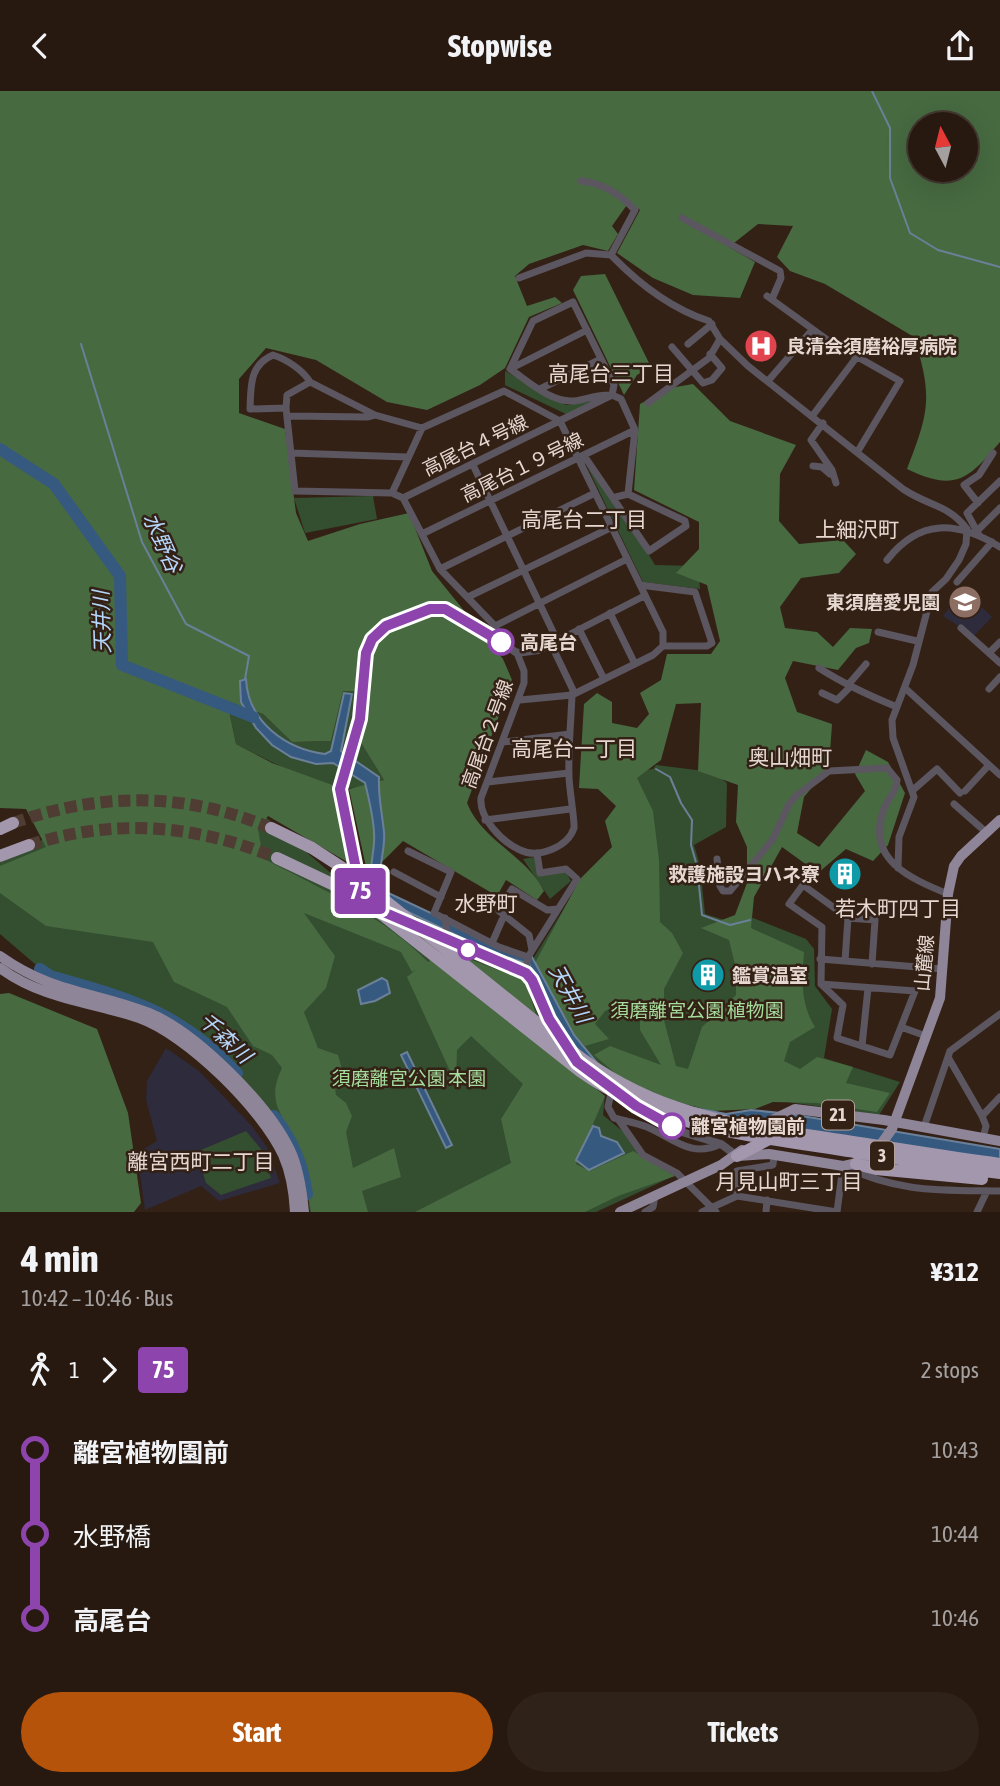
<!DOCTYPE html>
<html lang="en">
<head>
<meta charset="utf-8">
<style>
  :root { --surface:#271910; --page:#2f2219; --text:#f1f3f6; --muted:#a4a09f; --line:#433830; --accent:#b45309 }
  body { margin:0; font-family:"Asap Condensed","Noto Sans JP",sans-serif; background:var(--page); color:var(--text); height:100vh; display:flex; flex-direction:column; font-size:26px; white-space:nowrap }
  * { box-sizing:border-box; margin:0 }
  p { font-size:23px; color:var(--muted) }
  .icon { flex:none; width:38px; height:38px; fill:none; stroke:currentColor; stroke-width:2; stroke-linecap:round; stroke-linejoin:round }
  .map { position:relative; height:1121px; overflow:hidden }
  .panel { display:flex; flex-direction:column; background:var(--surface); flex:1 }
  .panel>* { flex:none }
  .badge { padding:0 14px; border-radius:5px; font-size:24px; line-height:46px }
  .needle { width:46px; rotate:353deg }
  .controls { position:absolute; left:908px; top:21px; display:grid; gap:14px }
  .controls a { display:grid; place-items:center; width:70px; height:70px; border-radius:50%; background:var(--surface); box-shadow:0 7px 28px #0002,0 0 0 2px var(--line); font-size:35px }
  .map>.badge { position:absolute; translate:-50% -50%; box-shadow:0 0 0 4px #fff }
  .legs { display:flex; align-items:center; gap:10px; height:77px; padding:0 21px; font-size:23px }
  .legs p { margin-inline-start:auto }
  .overview { display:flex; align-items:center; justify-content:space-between; height:119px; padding:0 21px }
  h1 { font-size:38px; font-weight:700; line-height:52px }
  .primary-button { display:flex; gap:14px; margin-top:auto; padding:14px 21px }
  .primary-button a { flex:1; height:80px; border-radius:42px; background:var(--accent); color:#fff; font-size:28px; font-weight:700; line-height:80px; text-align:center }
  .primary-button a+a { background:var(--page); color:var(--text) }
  ul { padding:0 21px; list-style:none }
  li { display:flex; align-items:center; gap:24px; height:84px; font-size:26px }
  li i { display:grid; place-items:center; width:10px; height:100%; margin:0 9px; background:currentColor }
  li i::after { content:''; width:18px; height:18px; margin:-9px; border:5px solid; border-radius:50%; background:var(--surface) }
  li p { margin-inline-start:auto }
  li:first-child i { background:linear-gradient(#0000 50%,currentColor 0) }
  li:last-child i { background:linear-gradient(currentColor 50%,#0000 0) }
  header { display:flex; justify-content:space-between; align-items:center; height:91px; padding:0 21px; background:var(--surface); font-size:32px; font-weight:700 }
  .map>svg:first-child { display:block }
  .education { fill:#2d2b3c }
  .green { fill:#344e30 }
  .forest { fill:#476a41; fill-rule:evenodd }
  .water { fill:#365a7f; stroke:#6b8098; stroke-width:2 }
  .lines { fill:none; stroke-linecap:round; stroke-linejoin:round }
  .stream { stroke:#6b8098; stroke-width:2 }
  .river { stroke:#365a7f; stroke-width:12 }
  .motorway-tunnel { stroke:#4f3c32; stroke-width:12; stroke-dasharray:12 6; stroke-linecap:butt }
  .minor { stroke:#5b565f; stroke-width:7 }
  .tertiary { stroke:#5b565f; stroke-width:8 }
  .primary { stroke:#8f8598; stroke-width:10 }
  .motorway { stroke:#a397ae; stroke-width:12 }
  .line-1-casing { stroke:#fff; stroke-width:16 }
  .line-1 { stroke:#8e44ad; stroke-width:10 }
  .stop-1-dot { fill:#fff; stroke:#8e44ad; stroke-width:3.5 }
  .labels { text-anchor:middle; stroke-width:5; stroke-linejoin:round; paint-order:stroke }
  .shield { fill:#342116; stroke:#b1a199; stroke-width:2 }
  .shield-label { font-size:18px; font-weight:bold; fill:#e6d8d1 }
  .poi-label { font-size:19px; font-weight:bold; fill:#e6d8d1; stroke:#342116; text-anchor:start }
  .street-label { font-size:19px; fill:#e6d8d1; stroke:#342116 }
  .stop-label { font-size:19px; font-weight:bold; fill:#e6d8d1; stroke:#342116; text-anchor:start }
  .park-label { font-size:19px; fill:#a5dd9c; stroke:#342116 }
  .neighbourhood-label { font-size:21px; fill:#e6d8d1; stroke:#342116 }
  .water-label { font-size:21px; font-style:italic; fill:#b5d6fb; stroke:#342116 }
</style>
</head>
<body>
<header><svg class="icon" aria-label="back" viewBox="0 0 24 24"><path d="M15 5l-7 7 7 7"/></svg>Stopwise<svg class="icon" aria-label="share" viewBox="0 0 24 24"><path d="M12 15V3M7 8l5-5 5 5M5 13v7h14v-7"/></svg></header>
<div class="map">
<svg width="1000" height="1121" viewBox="0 0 1000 1121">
  <rect width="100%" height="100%" fill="#342116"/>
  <path class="education" d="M963 498 992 526 974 545 943 525Z
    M166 957 199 980 251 1034 267 1056 280 1092 219 1110 201 1095 145 1119 137 1062 157 1050 146 1009 147 990Z"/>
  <path class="green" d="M505 280 566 314 602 308 566 323 505 294Z
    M585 371 614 405 655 474 698 475 700 498 643 491Z
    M373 405 377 428 305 442 294 407Z
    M343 599 372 600 361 652 384 689C373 692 359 698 347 697 318 696 263 667 236 653L227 610 263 623 292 651 331 650Z
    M656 674 712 681 727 692 726 736 694 754 700 775 705 823 731 831 753 827 806 848 814 858 815 895 832 918 824 967 900 991 879 1024 767 1008 685 1015 621 990 571 950 536 880 528 876 581 790 616 756 630 681 653 678Z
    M123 689 260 721 355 803 413 844 522 888 558 968 605 1005 603 1024 626 1043 641 1066 676 1084 596 1121H310L305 1082 276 1026 188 938 141 912 49 885 0 843V771L28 759Z
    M535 766 539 782 566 781 571 790 550 808 523 768Z
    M246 1040 261 1058 271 1087 221 1104 206 1092 196 1061Z"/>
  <path class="forest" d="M0 0H1000V351C968 389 955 401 907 378 929 321 933 306 914 246L825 193 790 180 777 166 793 135 758 133 729 156 755 171 740 207 693 204 653 187 617 162 640 119 629 111 612 135 618 143 608 160 583 154 529 173 515 185 527 215 555 206 562 212 529 226 505 277 480 294 427 319 387 311 316 269 266 257 239 288V322L285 338 296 422 308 450 360 433 409 422 432 480 503 568 512 589 467 712C482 750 526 764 544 800L537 809 506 789 497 805 403 750 368 785 349 698 384 689 361 652 371 600H343L331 650 292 651 263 623 227 610 236 653 272 672 335 695 349 772 268 725 258 738 263 767C322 799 381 823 428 871L445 859 525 889 547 958 605 1005 576 1073 590 1080 633 1060 675 1085 618 1105 585 1121H415L511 1072 501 1028 523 993 471 945 457 959 456 993 407 886 417 878 412 881 401 861 304 822 335 865 326 897 304 921 318 957 338 964 342 978 334 989 336 1004 346 1012 352 1025 346 1041 353 1077 394 1057 401 1086 362 1100 368 1121H311C307 1101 305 1076 298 1057 286 1025 264 1014 282 977L272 964 253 955 227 916 174 891 153 851 46 835 0 802V775L46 756 26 718 0 717ZM920 33H966V79H920Z
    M605 183 651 276 637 284 624 304 573 199 581 185Z
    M693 293 730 330 796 354 780 383 779 430 799 453 843 449 856 463 839 482 801 487 780 516 785 537 817 541 833 556 850 537 872 538 869 552 856 557 838 579 793 570 785 587 797 621 832 633 829 676 804 706 797 742 819 756 865 700 855 683 866 659 888 671 905 702 888 754 873 770 846 758 818 782 782 756 754 806 751 837 804 861C802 888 800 912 815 936L790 951 784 970 800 978 817 966 853 976 846 992 890 1002 877 1021 817 1012 773 1011 755 1018 712 1020 677 1011 622 988 594 964 610 955 661 974 640 939V921L625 911 605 920 595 933 609 948 585 955 570 939 535 872 580 788 612 756 605 730 616 715 598 698 579 697 584 613 597 602 612 611V632L637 637 649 623 640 602 661 589 667 563H711L720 550 707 494 676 482 699 458V431L634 399 640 313 670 297ZM701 612 698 680 738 694 736 731 747 756V792L735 824 701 837 729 849 736 878V904L702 936 688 978 676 975 664 929V898L683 862 672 842 660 831 659 769 653 720 637 687 661 669 676 613Z
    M9 902 97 938 128 1022 141 1112 134 1121H0V903Z"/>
  <path class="water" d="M246 588C248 631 286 658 325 663L331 660 344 602 352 603 341 660 379 686C378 706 382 721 384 741 386 761 375 780 384 800L524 866H532L574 944 597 972 621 991 684 1015 726 1023 751 1019 790 1023 1000 1058V1070L726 1036 592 978 553 926 529 873 491 861 377 806C364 780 376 766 374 741 373 725 369 708 365 692L333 672 316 673 291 666 272 654 256 637 241 611 240 590Z
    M382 887 387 890 390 902 375 910 361 913 358 899Z
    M407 961 452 1054 446 1057 401 964Z
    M593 1035 599 1037 601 1045 617 1051 624 1062 589 1079 576 1069Z"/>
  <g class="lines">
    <path class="stream" d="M872 0 890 37V87L910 142 938 159 1000 176
      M81 253 142 451 186 533 249 565 245 588
      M656 678 670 686 681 712 692 729 691 754 697 775 702 824 730 834 750 829"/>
    <path class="river" d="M0 358 54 393 120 485 122 574 253 626
      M40 878 50 885C128 907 180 920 237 982
      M274 1025C293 1049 303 1073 307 1103"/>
    <path class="motorway-tunnel" d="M13 732C101 701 185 701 271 737
      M29 754C115 727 194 733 277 767"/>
    <path class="minor" d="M581 90C602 92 621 104 635 119L611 164
      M682 127 780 180 781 187 772 208
      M611 164C638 192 672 218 709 230L720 248 748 275 903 398C928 415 948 413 967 438
      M519 187 586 162 611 164
      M767 205 829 250
      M573 211 614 294 612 304C598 303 588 308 574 310 551 312 528 290 510 278L533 230Z
      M688 253 712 233
      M672 256 703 292 712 289 722 277 710 263
      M840 256 900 290 858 360
      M510 278 587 239
      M768 290 812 239
      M540 298 601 268
      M648 312 709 267 720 248
      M286 317 250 318C251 296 249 274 273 264 286 268 303 279 310 291
      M813 324 856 267
      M287 325 367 326 375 324
      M823 332 811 349 832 379 836 392
      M291 362 408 366
      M578 367 587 369 649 460 686 435 685 430 628 403 616 406
      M473 374 557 549
      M813 375 822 376 830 383
      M392 402 422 337
      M403 407 612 304 621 308 635 339 628 403
      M978 412 964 394 979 384 993 362
      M978 439 1000 417
      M422 443 635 339
      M979 444 967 422 1000 390
      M887 469C920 427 957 430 1000 456
      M440 478 595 402
      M957 491 992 451
      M640 494 695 501 712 552 707 555H663
      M468 506 612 436
      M610 522 635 573
      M495 535 627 468
      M961 537 1000 572
      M579 538 604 588
      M878 541 917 550
      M501 551 495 535 440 478 403 407 392 402 295 400 286 317 287 304 310 291 375 324 422 337 504 300 560 330 663 541V555L653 564 572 604C571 631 568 658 569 685 569 696 575 731 574 737 568 756 538 768 520 759 502 751 479 727 481 707L524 592V580L517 562
      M989 562 1000 551
      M819 577C844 593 870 605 897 616
      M848 594 866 573
      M905 597 1000 684
      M989 598 1000 586
      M822 602 837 609 850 596
      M520 609 572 604 573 599 551 553 644 505
      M503 651 570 643
      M488 691 569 682
      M913 699 937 678 960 702
      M965 700 989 674
      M954 713 987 742
      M485 729 570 718
      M408 760 451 781 434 822 499 856 528 866
      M717 768 720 795 723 800H730L773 748 789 713 797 704 829 680 887 677 897 689C896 703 888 706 884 718 865 768 909 787 948 803
      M898 777 899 746 914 706 893 647 892 629 913 574 932 501 946 488 959 469 966 453 967 438
      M394 781 441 806
      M445 827 448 850
      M492 852 502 829
      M532 859 529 844 499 820 512 798 547 819 558 818
      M820 868 942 878
      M845 870 848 827 875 829 872 873
      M525 882 528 866 577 788 566 778 540 782 537 762
      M821 893 915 900 890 964 837 947 843 914 821 893 822 836 789 813 803 794 848 827
      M901 936 926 945
      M862 955 868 897
      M948 966 982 1025
      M612 997 608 1016 614 1027C625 1030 637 1032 647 1036 675 1048 690 1067 721 1053
      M618 1028 643 1064 677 1082 716 1121
      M924 1036 950 960 1000 923
      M983 1047 986 1035 982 1025 1000 1006
      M737 1105V1080L773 1074 774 1064
      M645 1121 653 1116 655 1105
      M702 1121 737 1105 837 1121
      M766 1121 767 1109
      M837 1121 843 1075C900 1102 939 1099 1000 1100
      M977 1121 987 1100"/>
    <path class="tertiary" d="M371 811 361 803 340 698 360 628 366 562 372 548 386 535 430 518H445L460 524 517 562 538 559 551 553
      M435 844 525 882 532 889 561 946
      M649 1022 682 1041 721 1053 737 1065"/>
    <path class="primary" d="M0 865C54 903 93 900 149 922 196 941 268 1013 290 1059 299 1078 302 1100 304 1121
      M0 877C42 908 91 911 139 927 187 944 262 1018 283 1064 291 1082 294 1102 295 1121
      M758 1043 768 1031 795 1018 884 1029 1000 1050
      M876 1060 892 1038 940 907 948 803 954 775 961 765 1000 729
      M738 1065 769 1063 843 1075 864 1070
      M620 1121 721 1074 742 1059"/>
    <path class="motorway" d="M271 737 312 757 352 783 582 968C666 1028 742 1034 840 1049 894 1057 947 1066 1000 1073
      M0 738 13 732
      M0 765 29 754
      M277 767 332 793 384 825 580 980C661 1037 747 1044 842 1059 895 1067 947 1077 1000 1082
      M737 1065 771 1047
      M856 1073 876 1078 982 1088"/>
  </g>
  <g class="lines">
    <defs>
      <path id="line-1" d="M501 551 445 518H430L386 535 372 548 366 562 360 628 340 698 361 803 381 820 526 882 532 889 549 928 577 971 636 1015 672 1035"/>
    </defs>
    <use href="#line-1" class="line-1-casing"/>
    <use href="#line-1" class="line-1"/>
  </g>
  <defs>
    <symbol id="hospital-disc" viewBox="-11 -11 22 22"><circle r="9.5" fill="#e0444e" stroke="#342116"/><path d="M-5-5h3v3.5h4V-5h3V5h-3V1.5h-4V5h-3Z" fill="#fff"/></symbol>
    <symbol id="school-disc" viewBox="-11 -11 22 22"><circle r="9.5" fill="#8d6e63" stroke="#342116"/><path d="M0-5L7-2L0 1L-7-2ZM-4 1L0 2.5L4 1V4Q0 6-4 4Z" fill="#fff"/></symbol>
    <symbol id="building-disc" viewBox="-11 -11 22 22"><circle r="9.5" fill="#0f9aa8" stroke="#342116"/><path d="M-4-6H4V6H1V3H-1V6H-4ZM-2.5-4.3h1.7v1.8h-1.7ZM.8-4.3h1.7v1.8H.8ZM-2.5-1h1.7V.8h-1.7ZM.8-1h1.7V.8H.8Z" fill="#fff"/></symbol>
  </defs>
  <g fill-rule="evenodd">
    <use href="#hospital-disc" x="742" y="236" width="38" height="38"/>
    <use href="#school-disc" x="946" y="492" width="38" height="38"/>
    <use href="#building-disc" x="826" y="764" width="38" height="38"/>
    <use href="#building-disc" x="689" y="865" width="38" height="38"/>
  </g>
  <g class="stop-1-dot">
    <circle cx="501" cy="551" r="12"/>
    <circle cx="468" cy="859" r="9"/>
    <circle cx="672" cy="1035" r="12"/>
  </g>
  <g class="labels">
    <g class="shield">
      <rect x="822" y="1009.5" width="32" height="29" rx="5"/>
      <rect x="870" y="1050.5" width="24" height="29" rx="5"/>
    </g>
    <g class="shield-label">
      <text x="838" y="1030">21</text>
      <text x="882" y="1071">3</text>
    </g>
    <g class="poi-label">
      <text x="786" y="262">良清会須磨裕厚病院</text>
      <text x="940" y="518" text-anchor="end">東須磨愛児園</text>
      <text x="820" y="790" text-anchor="end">救護施設ヨハネ寮</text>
      <text x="732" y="891">鑑賞温室</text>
    </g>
    <g class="street-label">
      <text transform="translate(475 354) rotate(-26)" y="7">高尾台４号線</text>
      <text transform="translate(522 376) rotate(-26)" y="7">高尾台１９号線</text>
      <text transform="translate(487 643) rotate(-70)" y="7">高尾台２号線</text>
      <text transform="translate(924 872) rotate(-85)" y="7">山麓線</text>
    </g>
    <g class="stop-label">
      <text x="520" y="558">高尾台</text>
      <text x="691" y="1042">離宮植物園前</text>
    </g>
    <g class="park-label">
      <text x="697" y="926">須磨離宮公園 植物園</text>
      <text x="409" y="994">須磨離宮公園 本園</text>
    </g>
    <g class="neighbourhood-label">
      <text x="611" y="290">高尾台三丁目</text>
      <text x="584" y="436">高尾台二丁目</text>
      <text x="857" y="446">上細沢町</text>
      <text x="574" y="665">高尾台一丁目</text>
      <text x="790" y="674">奥山畑町</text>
      <text x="486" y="820">水野町</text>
      <text x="898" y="825">若木町四丁目</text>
      <text x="201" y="1078">離宮西町二丁目</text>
      <text x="789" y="1098">月見山町三丁目</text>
    </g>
    <g class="water-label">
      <text transform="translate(162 452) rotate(66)" y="7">水野谷</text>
      <text transform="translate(102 531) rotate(-92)" y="7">天井川</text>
      <text transform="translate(570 903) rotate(61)" y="7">天井川</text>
      <text transform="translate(225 947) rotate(43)" y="7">千森川</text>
    </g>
  </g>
</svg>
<div class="controls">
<a><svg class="needle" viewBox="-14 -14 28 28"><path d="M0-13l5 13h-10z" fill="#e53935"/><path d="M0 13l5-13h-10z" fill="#a4a09f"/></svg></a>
</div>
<b class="badge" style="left:360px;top:800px;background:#8e44ad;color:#fff">75</b>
</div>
<section class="panel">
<div class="overview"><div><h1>4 min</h1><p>10:42 – 10:46 · Bus</p></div><b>¥312</b></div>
<div class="legs"><svg class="icon" aria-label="walk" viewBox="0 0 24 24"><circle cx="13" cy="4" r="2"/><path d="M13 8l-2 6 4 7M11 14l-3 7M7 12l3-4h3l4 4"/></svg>1<svg class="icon" aria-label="forward" viewBox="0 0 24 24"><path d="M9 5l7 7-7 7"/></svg><b class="badge" style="background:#8e44ad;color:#fff">75</b><p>2 stops</p></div>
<ul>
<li><i style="color:#8e44ad"></i><b>離宮植物園前</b><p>10:43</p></li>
<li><i style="color:#8e44ad"></i><span>水野橋</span><p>10:44</p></li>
<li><i style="color:#8e44ad"></i><b>高尾台</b><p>10:46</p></li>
</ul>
<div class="primary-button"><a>Start</a><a>Tickets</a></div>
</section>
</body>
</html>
